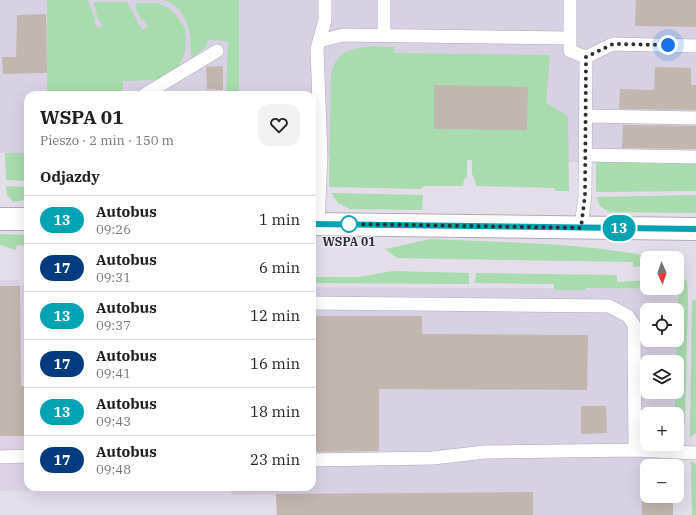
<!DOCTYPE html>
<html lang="pl">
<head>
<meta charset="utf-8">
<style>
  :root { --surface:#fff; --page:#f2f2f2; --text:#202124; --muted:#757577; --line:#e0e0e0 }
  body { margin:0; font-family:"IBM Plex Serif",serif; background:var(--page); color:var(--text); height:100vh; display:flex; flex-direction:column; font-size:15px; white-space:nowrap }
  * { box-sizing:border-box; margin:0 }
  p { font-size:13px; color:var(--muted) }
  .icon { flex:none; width:22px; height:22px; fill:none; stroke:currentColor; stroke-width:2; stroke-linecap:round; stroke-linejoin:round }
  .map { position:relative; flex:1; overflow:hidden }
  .drawer { position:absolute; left:24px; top:91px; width:292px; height:400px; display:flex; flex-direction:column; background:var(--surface); border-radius:12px; box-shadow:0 4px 16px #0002 }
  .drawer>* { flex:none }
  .badge { padding:0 8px; border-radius:13px; font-size:14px; line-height:26px }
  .needle { width:26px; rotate:177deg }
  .fabs { position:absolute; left:640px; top:251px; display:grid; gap:8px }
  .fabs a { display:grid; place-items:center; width:44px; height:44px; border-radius:8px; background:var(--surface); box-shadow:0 4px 16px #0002; font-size:20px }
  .you { position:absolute; width:20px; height:20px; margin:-10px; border:3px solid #fff; border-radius:50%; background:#1a73e8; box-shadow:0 0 0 6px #1a73e833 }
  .map>.badge { position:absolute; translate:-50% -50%; box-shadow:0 0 0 2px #fff }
  h2 { padding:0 16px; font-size:15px; line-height:36px }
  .round { display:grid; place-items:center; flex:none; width:42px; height:42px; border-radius:12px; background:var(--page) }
  .head { display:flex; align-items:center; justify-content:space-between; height:68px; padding:0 16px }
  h1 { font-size:19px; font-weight:700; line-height:30px }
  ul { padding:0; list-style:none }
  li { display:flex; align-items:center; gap:12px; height:48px; padding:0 16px; border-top:1px solid var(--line) }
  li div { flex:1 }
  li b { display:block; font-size:15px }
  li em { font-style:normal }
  li .badge { min-width:44px; font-weight:700; text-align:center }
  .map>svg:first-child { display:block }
  .built { fill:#d8d1e4; fill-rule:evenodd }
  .education { fill:#ded2e5 }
  .green { fill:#a8dbae }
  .building { fill:#c2b7af }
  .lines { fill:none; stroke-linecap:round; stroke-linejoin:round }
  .service-casing { stroke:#afabb6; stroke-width:14 }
  .tertiary-casing { stroke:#afabb6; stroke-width:24 }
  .service { stroke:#fff; stroke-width:13 }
  .tertiary { stroke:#fff; stroke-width:22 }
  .line-casing { stroke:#fff; stroke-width:9 }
  .line { stroke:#00a3b4; stroke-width:6 }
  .walk { stroke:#2e2d31; stroke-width:4; stroke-dasharray:0 7.2 }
  .stop-dot { fill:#fff; stroke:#00a3b4; stroke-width:2 }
  .labels { text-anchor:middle; stroke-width:3; stroke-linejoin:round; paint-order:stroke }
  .stop-label { font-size:12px; font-weight:bold; fill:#2e2d31; stroke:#f0ecf8 }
</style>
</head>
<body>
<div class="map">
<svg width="696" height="515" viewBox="0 0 696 515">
  <rect width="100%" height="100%" fill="#e3deea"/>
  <path class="built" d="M0 0H696V164L312 158V95H28V153H0Z
    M312 287 678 289 677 414H647V444H663L662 466H647V494H643L642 515H276V494L231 495V487H312ZM647 310H677V340H647ZM647 362H677V392H647Z"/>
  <path class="education" d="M0 280H19V286H28V487H231L0 491Z"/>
  <path class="green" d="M47 0H88L95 20 94 21 97 28 103 26 98 19 94 4 95 2H127L142 30 148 27 144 20 142 21 136 9V3H157L169 8 175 14 185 28 186 39 185 52 178 68 158 80 123 81V95H47Z
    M164 0H239V95H226L228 41 207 40V46L193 57 191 56C191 34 189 9 164 0Z
    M374 46 395 47 393 53 550 55 546 103 568 116 569 191H556L554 188 476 186 475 180 472 174V160H467V177L464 179 463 186H424L420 189 330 187 329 184 331 74C337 49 352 49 374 46Z
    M5 153H28V181L6 180Z
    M596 162 696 164V191L596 192Z
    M6 186 28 187V199L13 202 7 195Z
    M331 193 423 195 422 210 350 209 338 203Z
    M696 195V213L609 212 600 206 596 197Z
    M0 234 28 235V246L17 245 16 250 0 245Z
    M431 239C507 243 583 242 658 258H647V265L633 267V262L397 258 385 249Z
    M393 271 469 273V284L312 283V277H359Z
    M476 273 617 275V282L647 280V288H677V278H683L687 281 688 300 685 422 678 435 677 414H675V392H677V362H676L678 289 586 288V290H554V284L475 283Z
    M692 300H696V433L690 437Z
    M691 461 696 464V515H692Z"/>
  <path class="building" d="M636 0H696V27L635 26Z
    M46 14 47 73 3 74 2 57H16L17 15Z
    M223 66V90L207 89 206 67Z
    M655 67 691 68V85H696V110L619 109 620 89 654 90Z
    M434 85 528 87 527 130 434 129Z
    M623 125 696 126V149L622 148Z
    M0 286H20L21 386H28V436H0Z
    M312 316H422V334L588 335 587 390 379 389V451L312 452Z
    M581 406H606L607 433 581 434Z
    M533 492V515H277L276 494Z
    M642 496H673V515H642Z"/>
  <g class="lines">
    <defs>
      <path id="service" d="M570 0V51L586 57 585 195 581 228
        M384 35V0
        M319 41 343 35 569 38
        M586 57 613 44 696 46
        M144 95 217 51
        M586 116 696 118
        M585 155 696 157
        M318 224 321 157 317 49 325 20V0
        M312 303 609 306 628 316 634 325 635 450
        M0 457 28 456
        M312 460 433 458 485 452 635 450 696 453"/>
      <path id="tertiary" d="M0 219H28
        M312 224 696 229"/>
    </defs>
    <use href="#service" class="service-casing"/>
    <use href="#tertiary" class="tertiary-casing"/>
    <use href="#service" class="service"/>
    <use href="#tertiary" class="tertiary"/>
  </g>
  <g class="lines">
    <defs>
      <path id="line" d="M312 224 696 229"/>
    </defs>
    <use href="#line" class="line-casing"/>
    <use href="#line" class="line"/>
    <path class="walk" d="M349 224 581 228 585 195 586 57 613 44 668 45"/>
  </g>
  <circle class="stop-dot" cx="349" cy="224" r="8"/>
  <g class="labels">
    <g class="stop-label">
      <text x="349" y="246">WSPA 01</text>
    </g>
  </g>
</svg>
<div class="fabs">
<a><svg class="needle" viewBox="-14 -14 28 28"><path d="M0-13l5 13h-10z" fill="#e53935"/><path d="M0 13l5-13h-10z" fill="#757577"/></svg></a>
<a><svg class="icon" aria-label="locate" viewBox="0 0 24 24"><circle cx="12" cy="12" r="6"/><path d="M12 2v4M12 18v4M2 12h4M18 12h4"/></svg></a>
<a><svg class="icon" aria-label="layers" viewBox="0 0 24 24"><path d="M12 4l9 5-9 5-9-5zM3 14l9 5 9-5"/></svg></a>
<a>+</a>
<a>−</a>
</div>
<div class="you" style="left:668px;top:45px"></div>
<b class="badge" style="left:619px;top:228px;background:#00a3b4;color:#fff">13</b>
<section class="drawer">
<div class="head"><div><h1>WSPA 01</h1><p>Pieszo · 2 min · 150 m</p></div><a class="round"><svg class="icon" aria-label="heart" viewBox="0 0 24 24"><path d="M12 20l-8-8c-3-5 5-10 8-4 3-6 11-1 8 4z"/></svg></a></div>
<h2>Odjazdy</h2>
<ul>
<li><span class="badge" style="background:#00a3b4;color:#fff">13</span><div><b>Autobus</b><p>09:26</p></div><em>1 min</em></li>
<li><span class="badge" style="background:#003b80;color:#fff">17</span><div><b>Autobus</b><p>09:31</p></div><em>6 min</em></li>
<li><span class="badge" style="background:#00a3b4;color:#fff">13</span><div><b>Autobus</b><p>09:37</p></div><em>12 min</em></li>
<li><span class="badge" style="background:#003b80;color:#fff">17</span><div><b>Autobus</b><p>09:41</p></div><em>16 min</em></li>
<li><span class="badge" style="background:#00a3b4;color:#fff">13</span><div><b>Autobus</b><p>09:43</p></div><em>18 min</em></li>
<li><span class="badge" style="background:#003b80;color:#fff">17</span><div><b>Autobus</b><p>09:48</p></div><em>23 min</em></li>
</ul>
</section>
</div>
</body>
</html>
